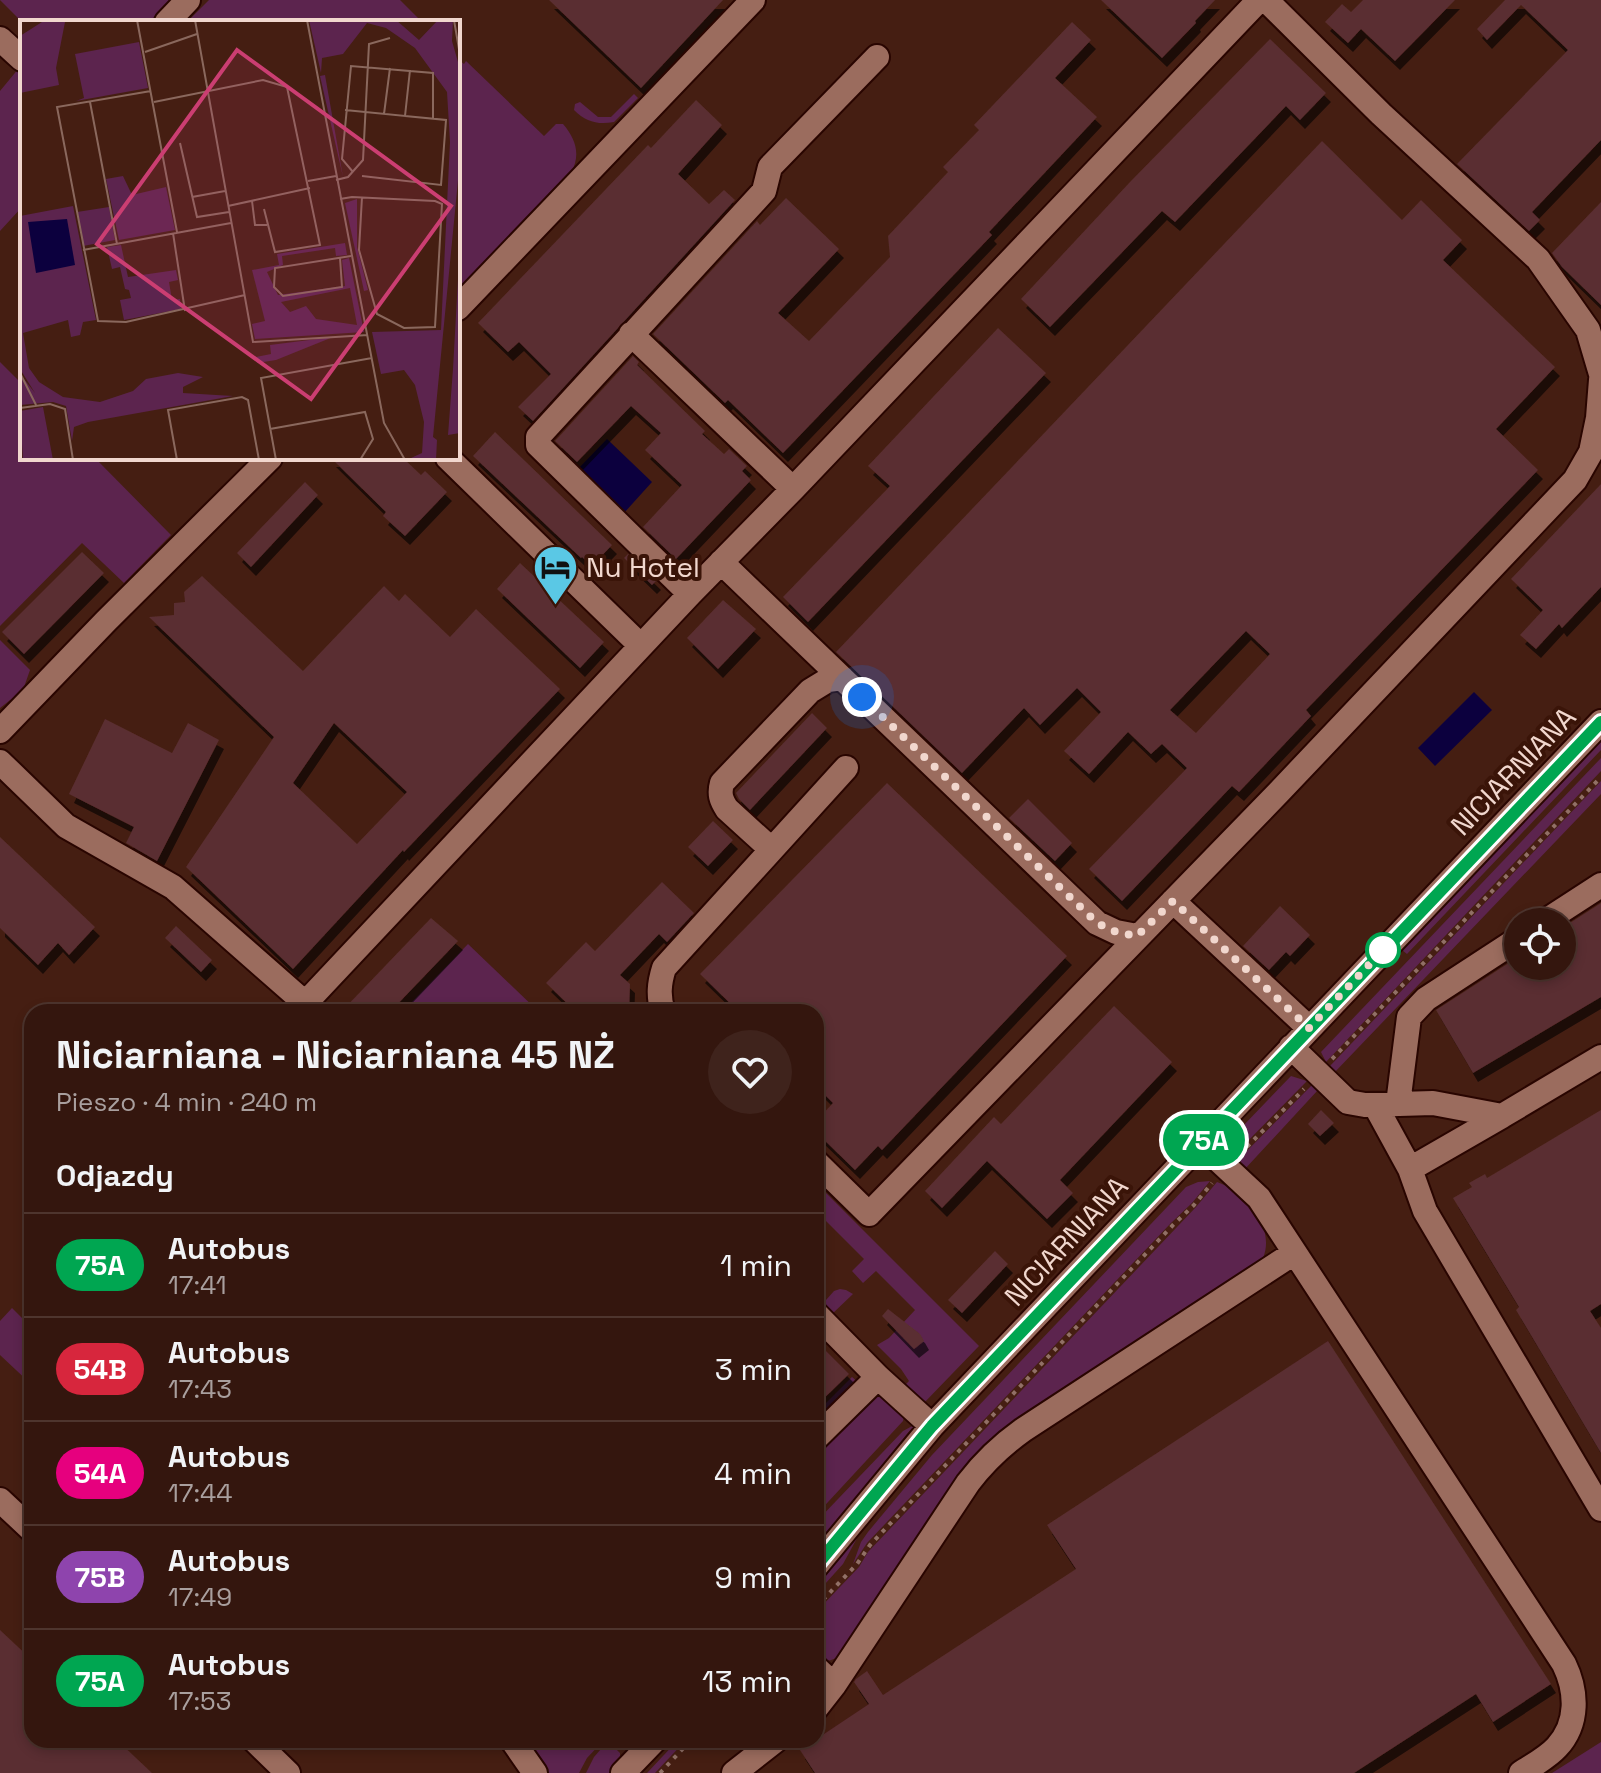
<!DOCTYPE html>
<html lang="pl">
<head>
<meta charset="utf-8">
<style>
  :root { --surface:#34160e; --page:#3f231c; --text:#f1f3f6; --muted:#a99f9e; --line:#4e352e }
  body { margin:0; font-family:"Space Grotesk",sans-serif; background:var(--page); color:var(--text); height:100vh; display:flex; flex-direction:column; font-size:30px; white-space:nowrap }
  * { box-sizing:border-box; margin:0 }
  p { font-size:26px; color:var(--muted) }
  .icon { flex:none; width:44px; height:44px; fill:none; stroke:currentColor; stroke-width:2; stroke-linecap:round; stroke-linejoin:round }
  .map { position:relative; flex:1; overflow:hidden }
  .drawer { position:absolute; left:24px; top:1004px; width:800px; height:744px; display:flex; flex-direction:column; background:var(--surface); border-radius:24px; box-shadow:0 4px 12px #0003,0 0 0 2px var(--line) }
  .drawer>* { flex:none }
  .badge { padding:0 16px; border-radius:26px; font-size:28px; line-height:52px }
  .buttons { position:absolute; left:1504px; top:908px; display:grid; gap:16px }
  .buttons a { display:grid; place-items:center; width:72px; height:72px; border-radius:50%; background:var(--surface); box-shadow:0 4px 12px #0003,0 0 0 2px var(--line); font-size:40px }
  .you { position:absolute; width:40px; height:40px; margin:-20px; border:6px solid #fff; border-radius:50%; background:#1a73e8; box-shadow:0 0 0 12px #1a73e833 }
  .map>.badge { position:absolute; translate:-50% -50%; box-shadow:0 0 0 4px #fff }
  h2 { padding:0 32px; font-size:30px; line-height:72px }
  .round { display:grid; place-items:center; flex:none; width:84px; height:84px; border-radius:42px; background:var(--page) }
  .overview { display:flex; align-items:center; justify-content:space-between; height:136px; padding:0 32px }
  h1 { font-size:38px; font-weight:700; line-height:60px }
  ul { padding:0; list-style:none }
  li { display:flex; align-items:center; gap:24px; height:104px; padding:0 32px; border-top:2px solid var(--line) }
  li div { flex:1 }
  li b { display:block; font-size:30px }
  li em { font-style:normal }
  li .badge { min-width:88px; font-weight:700; text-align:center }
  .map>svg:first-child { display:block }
  .green { fill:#5c244e }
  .water { fill:#0c003e }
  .building { fill:#5a2e30; fill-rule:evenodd; filter:url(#shadow) }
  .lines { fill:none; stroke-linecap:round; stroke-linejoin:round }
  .minor-casing { stroke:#290500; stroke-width:28 }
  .path { stroke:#917066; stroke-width:4; stroke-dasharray:4 6; stroke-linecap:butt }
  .minor { stroke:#9b6c5e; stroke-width:24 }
  .line-casing { stroke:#fff; stroke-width:18 }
  .line { stroke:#00a651; stroke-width:12 }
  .walk { stroke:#f1d7ce; stroke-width:8; stroke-dasharray:0 14.4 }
  .stop-dot { fill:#fff; stroke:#00a651; stroke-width:4 }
  .labels { text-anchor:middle; stroke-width:8; stroke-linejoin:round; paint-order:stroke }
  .poi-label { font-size:28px; fill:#f1d7ce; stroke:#3a1408; text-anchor:start }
  .street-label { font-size:28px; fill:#f1d7ce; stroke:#3a1408 }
  .inset-road { fill:none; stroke:#8a685d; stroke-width:2 }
  .view { fill:#cb3e72; fill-opacity:0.15; stroke:#cb3e72; stroke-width:4 }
  .inset-edge { fill:none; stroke:#f1d7ce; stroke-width:4 }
</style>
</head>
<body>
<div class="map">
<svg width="1601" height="1773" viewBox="0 0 1601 1773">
  <defs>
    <filter id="shadow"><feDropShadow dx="5" dy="9" stdDeviation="0" flood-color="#0009"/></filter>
  </defs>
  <rect width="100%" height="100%" fill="#451e12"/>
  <path class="green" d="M0 0H176L155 22H22Z
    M209 0H400L422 22H187Z
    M458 59 464 64 466 61 544 136 556 124H563C576 139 581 155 571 173L458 294Z
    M19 68 22 71V207L0 231V91Z
    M634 94 638 98 614 122C598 125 586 122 574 110L575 104 580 102 598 117H611Z
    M0 362 22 384V458H95L171 535 124 583 82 543 0 626Z
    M0 640 30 670 23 690 0 708Z
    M1601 740V750L1407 954 1402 950Z
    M1601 758V771L1326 1062 1321 1052Z
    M1601 781V794L1334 1073 1330 1066Z
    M468 944 539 1012H402Z
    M1291 1076 1307 1081 1238 1151 1241 1128Z
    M1312 1085 1318 1090 1244 1170 1239 1159Z
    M1210 1181 1192 1203 1171 1223 867 1543 853 1564 861 1542 868 1532 932 1455 1186 1187 1198 1182Z
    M1217 1182C1245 1191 1276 1227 1263 1258L1010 1424 980 1451 948 1495 841 1655C832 1661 826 1663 816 1657V1612L859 1567 868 1552 1196 1207Z
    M816 1183 979 1346 923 1404 902 1388 909 1381 901 1369 877 1345 889 1338 915 1310 876 1271 863 1283 852 1271 864 1259 816 1211Z
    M840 1289 846 1290 853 1294 831 1315 826 1309V1300L834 1291Z
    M12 1308 32 1328V1385L0 1355V1321Z
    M852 1377 859 1383 816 1426V1413Z
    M879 1393 904 1416 903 1421 816 1515V1452L872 1397Z
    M916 1424 907 1434 816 1548V1522L903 1431Z
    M862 1529 843 1564 816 1594V1583Z
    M522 1740H604L587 1758 579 1773H545Z
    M678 1740H686L655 1773H647Z
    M608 1741 620 1753V1762L609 1773H586L594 1757Z
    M1601 1742V1773H1552Z"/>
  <path class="water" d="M607 439 652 482 624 513 578 469Z
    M1474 692 1492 710 1435 766 1418 748Z"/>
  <path class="building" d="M549 0H723L641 88Z
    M1101 0H1215L1195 21 1196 23 1162 58Z
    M1363 0H1455L1395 61 1361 29 1348 43 1325 22 1342 4 1351 12Z
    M1505 0H1601V140L1532 212 1540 220 1529 231 1457 164 1568 50 1521 5 1487 40 1477 29Z
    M1072 22 1091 40 1055 78 1097 117 989 232 992 235 783 453 728 400 725 403 653 334 757 221 760 225 786 198 839 249 778 313 809 341 890 257 888 236 948 172 943 167 979 130 974 125Z
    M1270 39 1326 93 1300 120 1286 106 1175 222 1162 211 1050 327 1021 299 1130 182Z
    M696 100 722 125 678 174 709 204 724 190 735 200 533 421 518 407 551 374 519 342 508 352 478 323 648 145 651 148Z
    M1322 141 1402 220 1421 200 1462 240 1443 260 1555 367 1496 429 1538 470 1306 710 1311 716 1239 792 1232 786 1122 901 1089 869 1187 768 1162 744 1151 754 1128 732 1089 774 1064 751 1101 712 1077 688 1040 725 1024 708 962 773 836 652ZM1246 631 1270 654 1196 733 1170 710Z
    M1601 202V305L1562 267 1552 253Z
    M998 328 1046 373 808 622 783 597 890 486 868 466Z
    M633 356 639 362 637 365 705 431 702 434 724 454 729 449 747 466 742 471 751 480 676 559 643 527 682 485 645 450 661 433 631 406 577 462 555 441Z
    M495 432 612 545 592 566 582 557 581 558 473 456Z
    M331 458H403L421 475 425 471 447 492 405 536 383 516 386 512Z
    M305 482 318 495 251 567 237 553Z
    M1601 484V587L1562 628 1559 624 1536 649 1520 635 1543 610 1511 579Z
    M82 552 104 573 24 654 2 632Z
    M628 554 656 581 652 585 624 558Z
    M520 563 604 642 580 668 497 589Z
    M202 576 303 671 384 586 399 601 405 594 450 637 476 609 560 689 404 852 403 850 293 969 186 867 274 737 149 617 174 615V603L185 602 184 592ZM334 723 407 792 357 844 293 783Z
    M723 600 756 629 718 669 687 638Z
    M812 713 827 728 750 810 739 799 736 793Z
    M105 719 172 753 188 723 219 740 157 861 126 843 134 827 69 794Z
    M887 783 1067 956 882 1150 878 1146 855 1170 816 1132V1121L833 1103 816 1086V1012H739L700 974Z
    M1028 799 1072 843 1055 861 1009 818Z
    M713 821 733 840 708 866 688 847Z
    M0 837 95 927 69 955 58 943 38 965 0 928Z
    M662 882 694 913 667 942 659 934 620 975 630 984 629 1012H576L546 983 586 942 595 951Z
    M1601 903V997L1473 1073 1436 1010 1518 957V966H1562V928Z
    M1280 906 1310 935 1290 956 1286 952 1269 970 1243 946Z
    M431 918 458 941 390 1012H341Z
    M176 926 212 960 201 972 165 938Z
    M1114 1006 1172 1062 1060 1180 1073 1193 1047 1219 987 1161 942 1208 925 1191 994 1117 1001 1124Z
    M1321 1110 1334 1123 1320 1136 1308 1124Z
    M1601 1110V1304L1590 1311 1601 1328V1453L1516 1310 1519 1307 1453 1198 1472 1187 1469 1183 1485 1174 1487 1178Z
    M995 1251 1008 1264 962 1313 948 1300Z
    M888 1309 920 1334 924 1341 914 1349 882 1316Z
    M816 1341 849 1374 816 1406Z
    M1328 1341 1551 1684 1493 1722 1476 1694 1354 1773H815L800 1750 869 1704 854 1682 856 1679 867 1671 883 1695 1076 1569 1047 1525Z
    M0 1630 32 1660V1740H117L152 1773H0Z"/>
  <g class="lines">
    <defs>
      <path id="minor" d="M1266 0 1381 114 1538 259 1588 330 1601 374
        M167 22 188 0
        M0 39 22 59
        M458 308 753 0
        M631 334 793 489
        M448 458 641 646
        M721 562 1097 923 1116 932 1137 936
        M690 594 538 445V437L764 191 770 167 877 57
        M0 731 106 621 270 458
        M0 762 66 826 173 887 305 1003
        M771 849 727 809C721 800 719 794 722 783L810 691 828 680 842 678
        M1173 901 1309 1028
        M1544 922 1601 885
        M297 1012 690 594 793 489 1259 0
        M663 1012C658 996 659 984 664 968L846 768
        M1291 1047 1348 1102 1365 1105 1433 1103 1502 1116 1601 1057
        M1398 1104 1409 1017 1426 999 1518 939
        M1375 1105 1410 1169 1502 1116
        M1200 1143 1259 1198 1564 1664C1577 1691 1579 1723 1557 1747 1547 1758 1533 1765 1521 1773
        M816 1162 869 1214 1279 792 1575 480 1591 452 1598 418 1601 380
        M1410 1169 1425 1211 1601 1509
        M816 1314 878 1377 932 1426
        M816 1438 878 1377
        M0 1500 32 1530
        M816 1566 932 1426 1601 722
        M816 1668 834 1685
        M816 1708 834 1685 968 1483C984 1462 1002 1445 1023 1430L1294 1253
        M254 1740 288 1773
        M512 1740 535 1773
        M623 1773 655 1740
        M734 1773 776 1740"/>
    </defs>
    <use href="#minor" class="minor-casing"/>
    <path class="path" d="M1332 1059 1601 777
      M1240 1154 1304 1089
      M816 1607 857 1564 870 1545 1173 1225 1194 1205 1212 1183
      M660 1773 691 1740"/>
    <use href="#minor" class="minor"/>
  </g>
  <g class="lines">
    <defs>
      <path id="line" d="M816 1566 932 1426 1601 722"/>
    </defs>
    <use href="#line" class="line-casing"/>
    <use href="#line" class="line"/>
    <path class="walk" d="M862 697 1097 923 1116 932 1137 936 1173 901 1309 1028 1383 950"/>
  </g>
  <defs>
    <symbol id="hotel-pin" viewBox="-11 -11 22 30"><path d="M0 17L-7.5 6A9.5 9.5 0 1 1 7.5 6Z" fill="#5ac8e5" stroke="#3a1408"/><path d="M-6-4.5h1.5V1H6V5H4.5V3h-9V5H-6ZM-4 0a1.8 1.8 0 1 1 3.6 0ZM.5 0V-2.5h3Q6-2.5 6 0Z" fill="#111"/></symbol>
  </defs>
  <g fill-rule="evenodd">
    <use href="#hotel-pin" x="530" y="542" width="51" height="69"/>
  </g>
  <circle class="stop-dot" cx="1383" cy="950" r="16"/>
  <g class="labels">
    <g class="poi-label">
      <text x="586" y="577">Nu Hotel</text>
    </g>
    <g class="street-label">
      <text transform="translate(1513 771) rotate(-46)" y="10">NICIARNIANA</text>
      <text transform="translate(1066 1241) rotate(-47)" y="10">NICIARNIANA</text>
    </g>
  </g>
  <g transform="translate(20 20)">
    <rect width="440" height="440" fill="#451e12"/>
    <path d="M289 0H376L399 20 418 0H433L432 21 440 49V140L413 417 417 420 416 440 391 438 402 433 404 402 395 365 384 350 361 354 352 312 421 310 430 122 427 72 395 28 366 8 347 3 323 34 302 38 301 53ZM22 2H45L36 48 39 65 0 73V16ZM119 22 128 68 56 81 64 78 55 34ZM305 55 323 157 300 56ZM103 156 112 175 146 167 155 210 99 220 86 159ZM337 179V227L348 270 344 271 325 183ZM53 186 76 300 63 302 60 315 51 317 48 300 3 313 9 348 19 362 43 377 80 382 113 371 126 359 158 353 183 357 163 367V373L213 376 68 402 54 407 52 421 46 386 33 382 0 385V354L15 373 0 349V196ZM89 187 95 220 63 226 57 192ZM325 223 327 235 316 236 315 228 262 236 263 245 247 252 258 275 325 266 322 240 329 238 344 312 235 319 232 304 245 301 232 250 259 245 257 234ZM330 268 337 305 296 299 286 286 270 292 261 282ZM440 223V413L428 415 433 349ZM101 225 108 257 156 250 158 260 149 262 152 280 160 279 161 289 104 300 100 280 111 278 109 270 105 269 100 247 92 249 87 227ZM313 317 256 340 237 343 236 337 251 334 250 325ZM23 387 33 440H3L0 391Z" fill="#5c244e" fill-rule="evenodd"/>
    <path d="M47 199 55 245 16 253 8 202Z" fill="#0c003e"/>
    <path class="inset-road" d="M117 0 157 212M175 0 233 322 348 315M287 0 364 403 385 440M434 0 440 35M125 32 177 14M131 71 37 87 78 301 106 302 225 275M70 82 97 224M134 82 243 60 267 67 300 225 255 232 244 189M325 90 385 96 390 50M364 94 370 48M160 123 177 197 209 192M333 152 322 139 331 46 413 53V99M342 156 421 165 426 100 385 96M316 160 328 157 343 140 349 24 370 18M288 161 316 156M172 177 205 171M320 179 332 177 415 181 422 184 415 307 384 308 357 294 339 230 342 177M232 181 235 205H247M208 186 290 168M153 213 165 291M63 230 211 203M320 238 322 267 263 276 254 267 255 248 331 236M0 353 16 385M0 388 30 384 45 389 53 440M250 409 345 392 353 419 340 440M157 440 148 390 222 377 228 380 239 440M256 440 241 358 352 338"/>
    <path class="view" d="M217 30 431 186 291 379 77 224Z"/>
    <rect width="440" height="440" class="inset-edge"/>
  </g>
</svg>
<div class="buttons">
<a><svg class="icon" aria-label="locate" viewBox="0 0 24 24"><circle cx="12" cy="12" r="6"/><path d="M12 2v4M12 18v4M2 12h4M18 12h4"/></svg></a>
</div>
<div class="you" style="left:862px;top:697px"></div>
<b class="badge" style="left:1204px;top:1140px;background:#00a651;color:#fff">75A</b>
<section class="drawer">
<div class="overview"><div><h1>Niciarniana - Niciarniana 45 NŻ</h1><p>Pieszo · 4 min · 240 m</p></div><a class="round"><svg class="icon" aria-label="heart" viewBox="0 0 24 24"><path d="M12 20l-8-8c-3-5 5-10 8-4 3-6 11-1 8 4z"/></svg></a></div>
<h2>Odjazdy</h2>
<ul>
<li><span class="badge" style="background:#00a651;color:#fff">75A</span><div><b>Autobus</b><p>17:41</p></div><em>1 min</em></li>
<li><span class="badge" style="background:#d7263d;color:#fff">54B</span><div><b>Autobus</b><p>17:43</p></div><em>3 min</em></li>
<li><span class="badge" style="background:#e6007e;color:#fff">54A</span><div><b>Autobus</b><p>17:44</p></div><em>4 min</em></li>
<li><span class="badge" style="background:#8e44ad;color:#fff">75B</span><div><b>Autobus</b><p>17:49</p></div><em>9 min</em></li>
<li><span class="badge" style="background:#00a651;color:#fff">75A</span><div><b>Autobus</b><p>17:53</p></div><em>13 min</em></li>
</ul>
</section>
</div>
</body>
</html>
